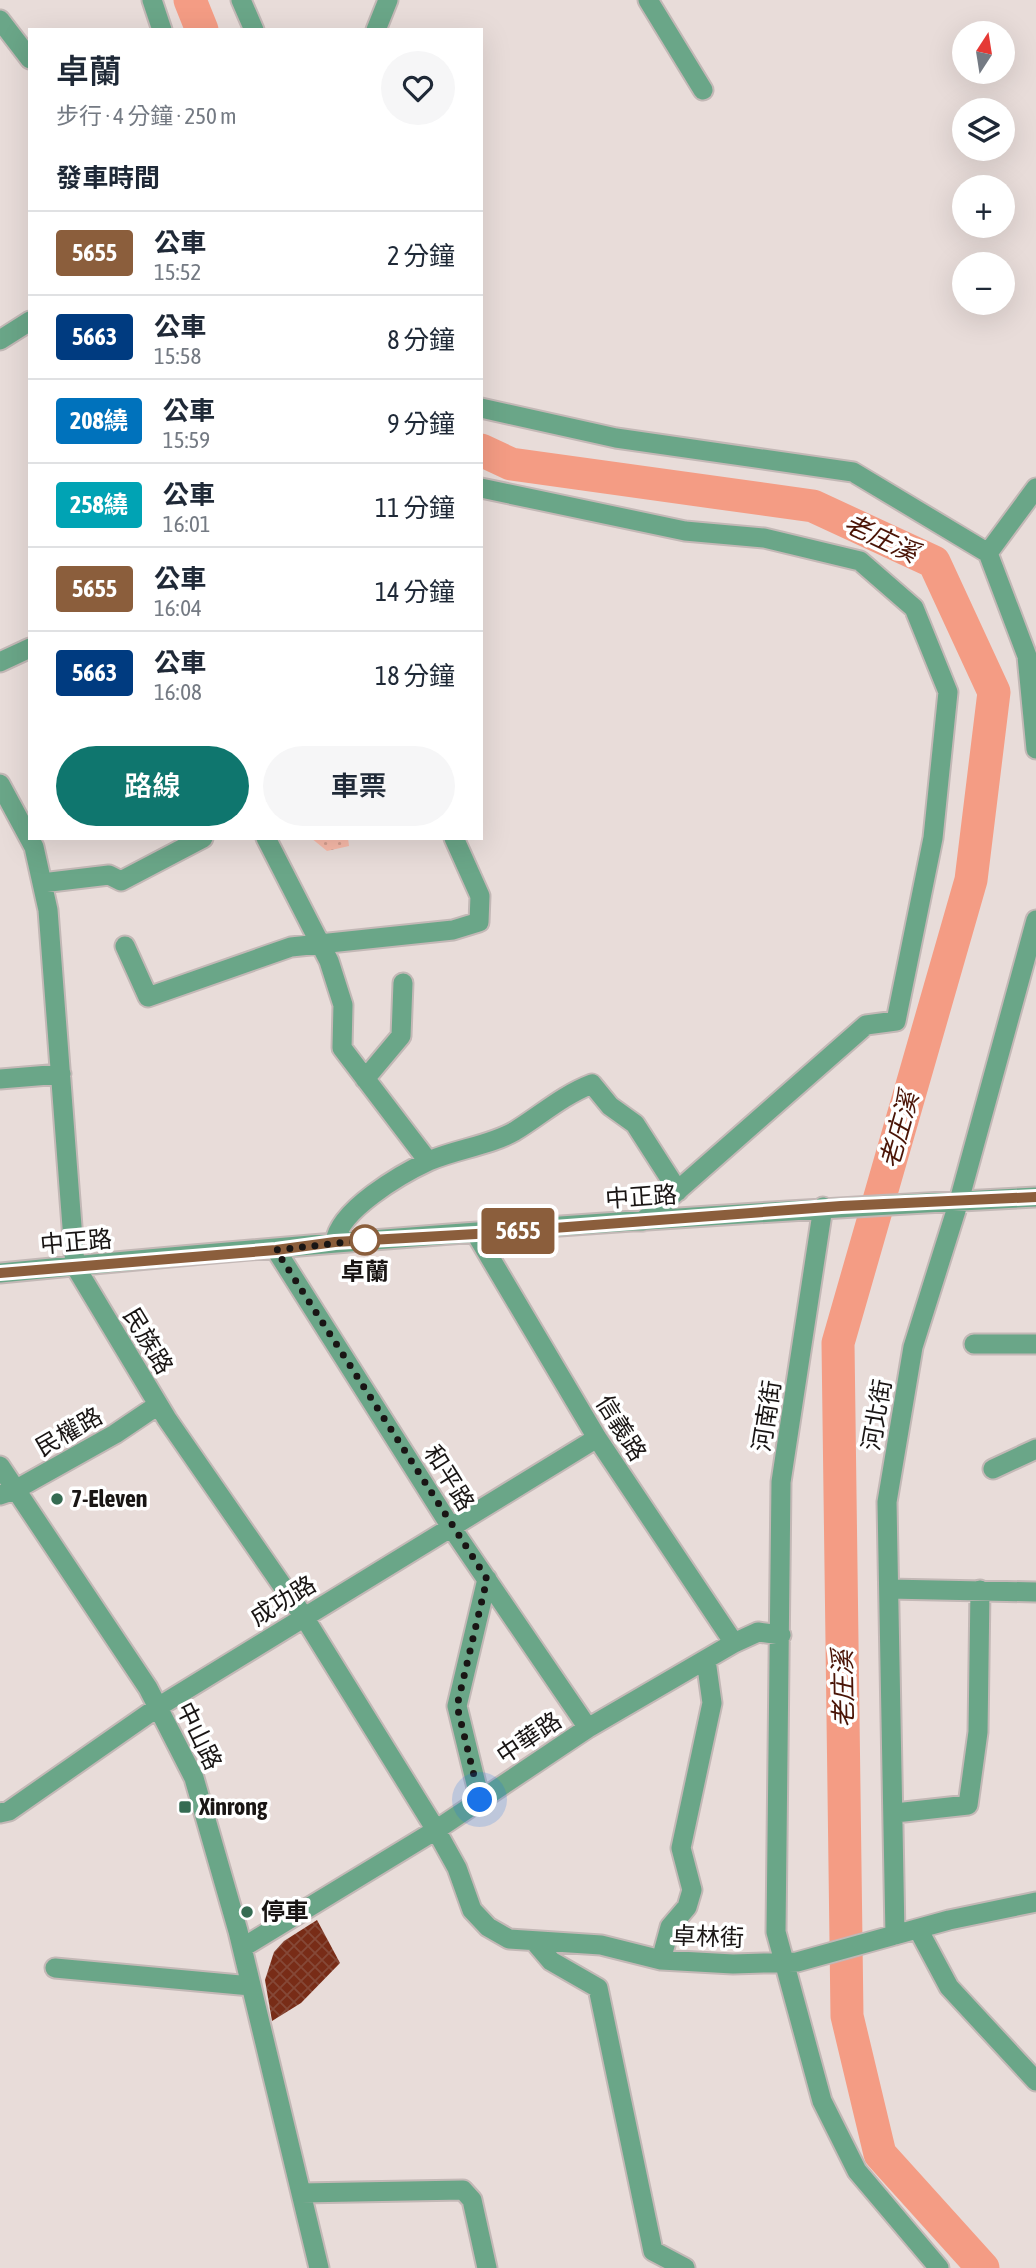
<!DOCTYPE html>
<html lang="zh-TW">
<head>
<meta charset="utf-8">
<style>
  :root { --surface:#fff; --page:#f6f6f7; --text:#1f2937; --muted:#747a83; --line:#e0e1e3; --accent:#0f766e }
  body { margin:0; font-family:"Asap Condensed","Noto Sans TC",sans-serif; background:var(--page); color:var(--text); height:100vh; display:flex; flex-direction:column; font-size:26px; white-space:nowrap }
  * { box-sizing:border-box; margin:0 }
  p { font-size:23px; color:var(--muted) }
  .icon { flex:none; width:38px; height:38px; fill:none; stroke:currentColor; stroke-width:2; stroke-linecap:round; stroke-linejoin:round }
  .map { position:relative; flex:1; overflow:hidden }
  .side { position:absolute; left:28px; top:28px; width:455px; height:812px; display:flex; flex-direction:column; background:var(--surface); border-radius:0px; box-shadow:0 7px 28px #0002 }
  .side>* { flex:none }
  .badge { padding:0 14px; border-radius:5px; font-size:24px; line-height:46px }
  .needle { width:46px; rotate:12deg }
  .controls { position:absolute; left:952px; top:21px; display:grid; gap:14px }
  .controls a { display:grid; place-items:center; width:63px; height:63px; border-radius:50%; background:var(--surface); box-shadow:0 7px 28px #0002; font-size:35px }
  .you { position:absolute; width:35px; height:35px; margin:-18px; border:5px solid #fff; border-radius:50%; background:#1a73e8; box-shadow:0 0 0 10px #1a73e833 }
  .map>.badge { position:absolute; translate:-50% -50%; box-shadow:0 0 0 4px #fff }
  h2 { padding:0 28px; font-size:26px; line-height:63px }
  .round { display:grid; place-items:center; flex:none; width:74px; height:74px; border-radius:37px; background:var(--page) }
  .headline { display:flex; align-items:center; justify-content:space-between; height:119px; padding:0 28px }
  h1 { font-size:33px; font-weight:600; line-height:52px }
  .cta { display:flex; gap:14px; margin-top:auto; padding:14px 28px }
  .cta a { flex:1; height:80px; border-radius:42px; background:var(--accent); color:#fff; font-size:28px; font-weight:600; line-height:80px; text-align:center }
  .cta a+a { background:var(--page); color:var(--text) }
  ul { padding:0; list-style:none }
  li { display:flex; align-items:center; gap:21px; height:84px; padding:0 28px; border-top:2px solid var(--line) }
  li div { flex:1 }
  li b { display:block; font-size:26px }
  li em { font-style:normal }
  li .badge { min-width:77px; font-weight:700; text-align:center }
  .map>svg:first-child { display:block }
  .park { fill:url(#park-dots) }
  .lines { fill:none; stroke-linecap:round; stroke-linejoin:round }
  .river { stroke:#f49c84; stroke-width:33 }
  .building { fill:url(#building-cross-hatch) }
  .minor-casing { stroke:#c3b8b6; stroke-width:23 }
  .minor { stroke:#6aa688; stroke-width:19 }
  .line-casing { stroke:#fff; stroke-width:16 }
  .line { stroke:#8b5e3c; stroke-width:10 }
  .walk { stroke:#191514; stroke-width:7; stroke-dasharray:0 12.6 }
  .stop-dot { fill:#fff; stroke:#8b5e3c; stroke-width:3.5 }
  .poi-dot { fill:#356b52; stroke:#fff; stroke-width:2.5 }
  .labels { text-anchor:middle; stroke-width:7; stroke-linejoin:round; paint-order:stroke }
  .street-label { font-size:24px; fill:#191514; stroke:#fff }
  .stop-label { font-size:24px; font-weight:bold; fill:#191514; stroke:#fff }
  .poi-label { font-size:24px; font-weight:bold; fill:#191514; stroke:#fff; text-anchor:start }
  .water-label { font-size:26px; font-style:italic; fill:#4a1406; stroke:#fff }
</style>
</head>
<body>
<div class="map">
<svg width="1036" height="2268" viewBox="0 0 1036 2268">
  <defs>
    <pattern id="park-dots" width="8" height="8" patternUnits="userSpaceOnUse" patternTransform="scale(1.75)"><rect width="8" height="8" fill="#fabbaa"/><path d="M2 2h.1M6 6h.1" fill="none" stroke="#d6a091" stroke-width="1.8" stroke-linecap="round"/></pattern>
    <pattern id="building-cross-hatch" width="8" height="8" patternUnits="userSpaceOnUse" patternTransform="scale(1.75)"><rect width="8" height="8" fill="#782c17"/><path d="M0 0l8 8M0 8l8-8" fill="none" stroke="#854837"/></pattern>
  </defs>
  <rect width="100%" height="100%" fill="#e8dcd9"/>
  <path class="park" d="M311 838H348L349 846 327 851Z"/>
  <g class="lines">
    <path class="river" d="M190 0 202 30
      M481 450 511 464 813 506 934 562 994 692 971 880 838 1343 847 2016 880 2154 983 2268"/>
  </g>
  <path class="building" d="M317 1920 340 1963 301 2003 272 2021 265 1980 274 1952 284 1941Z"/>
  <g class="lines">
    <defs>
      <path id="minor" d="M152 0 162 30
        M241 0 254 30
        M648 0 703 90
        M0 20 30 59
        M376 30 388 0
        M0 340 30 321
        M481 408 616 438 853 472 988 553
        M481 488 685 531 764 538 860 561 914 608 948 692 933 838 896 1021 866 1025 643 1221
        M988 553 1027 656 1036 749
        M988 553 1036 488
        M0 662 30 648
        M0 784 34 847 48 910 75 1266 167 1419 304 1617 436 1830 457 1868 472 1910 488 1927 509 1939 601 1945 661 1960 733 1964 797 1962 949 1920 1036 1902
        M266 838 329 961 343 1005 342 1048 428 1161
        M42 883 109 875 121 881 203 838
        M125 946 148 997 291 947 453 930 479 922 480 896 454 838
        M0 1079 61 1074
        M365 1079 401 1036 403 983
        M823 1207 781 1482 776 1932 822 2101 857 2171 939 2268
        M476 1234 597 1438 734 1643
        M335 1242C339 1210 401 1174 429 1161 456 1149 489 1146 515 1131 541 1115 563 1095 592 1084L610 1106 635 1124 678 1191
        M276 1250 451 1527 588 1728
        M0 1273C345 1239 690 1215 1036 1197
        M974 1344H1036
        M0 1466 148 1688 194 1778 238 1931 319 2268
        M993 1469 1036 1449
        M0 1495 15 1490 115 1434 158 1405
        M889 1589 1036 1592
        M480 1800 457 1706 487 1579
        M0 1813 9 1811 158 1707 597 1438
        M895 1813 968 1805 978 1732 980 1590
        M918 1929 949 1987 1036 2081
        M895 1935 887 1502 913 1347 959 1201 1036 920
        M534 1941 551 1961 598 1988 653 2251 685 2268
        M242 1948 436 1830 588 1728 734 1643 758 1632 781 1635
        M661 1960 670 1927 687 1907 692 1890 681 1848 712 1703 706 1660
        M55 1968 251 1986
        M301 2193 463 2190 472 2200 487 2268"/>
    </defs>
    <use href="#minor" class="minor-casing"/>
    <use href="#minor" class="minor"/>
  </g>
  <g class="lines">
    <defs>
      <path id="line" d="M0 1273 276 1250 335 1242 476 1234 841 1206 1036 1197"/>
    </defs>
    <use href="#line" class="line-casing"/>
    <use href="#line" class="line"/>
    <path class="walk" d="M365 1240 276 1250 487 1579 457 1706 480 1800"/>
  </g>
  <circle class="stop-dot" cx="365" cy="1240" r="14"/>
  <g class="poi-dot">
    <circle cx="57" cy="1499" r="7"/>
    <rect x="178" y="1800" width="14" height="14" rx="3.5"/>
    <circle cx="247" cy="1912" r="7"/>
  </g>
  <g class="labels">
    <g class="street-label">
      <text transform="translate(641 1197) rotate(-4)" y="8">中正路</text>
      <text transform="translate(76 1242) rotate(-5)" y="8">中正路</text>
      <text transform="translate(148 1341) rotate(59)" y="8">民族路</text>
      <text transform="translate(877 1415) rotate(-80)" y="8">河北街</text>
      <text transform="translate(767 1416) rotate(-81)" y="8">河南街</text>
      <text transform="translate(621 1428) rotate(58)" y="8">信義路</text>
      <text transform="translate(69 1432) rotate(-30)" y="8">民權路</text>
      <text transform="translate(449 1478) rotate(58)" y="8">和平路</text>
      <text transform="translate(283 1601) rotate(-32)" y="8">成功路</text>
      <text transform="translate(199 1736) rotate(64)" y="8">中山路</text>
      <text transform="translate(529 1738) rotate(-34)" y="8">中華路</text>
      <text transform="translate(708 1937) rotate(2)" y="8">卓林街</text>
    </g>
    <g class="stop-label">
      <text x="365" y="1280">卓蘭</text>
    </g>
    <g class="poi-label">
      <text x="71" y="1507">7-Eleven</text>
      <text x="199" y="1815">Xinrong</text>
      <text x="261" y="1920">停車</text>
    </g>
    <g class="water-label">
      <text transform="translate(881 538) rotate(25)" y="9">老庄溪</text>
      <text transform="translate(899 1130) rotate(-74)" y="9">老庄溪</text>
      <text transform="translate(843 1689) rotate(-91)" y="9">老庄溪</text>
    </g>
  </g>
</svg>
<div class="controls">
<a><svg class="needle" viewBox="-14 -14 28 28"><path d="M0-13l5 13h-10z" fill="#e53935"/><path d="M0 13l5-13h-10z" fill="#747a83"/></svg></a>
<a><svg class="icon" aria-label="layers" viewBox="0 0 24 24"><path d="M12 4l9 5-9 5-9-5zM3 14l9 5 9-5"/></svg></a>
<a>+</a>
<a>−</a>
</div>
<div class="you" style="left:480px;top:1800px"></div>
<b class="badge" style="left:518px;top:1231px;background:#8b5e3c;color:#fff">5655</b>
<section class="side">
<div class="headline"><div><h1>卓蘭</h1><p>步行 · 4 分鐘 · 250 m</p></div><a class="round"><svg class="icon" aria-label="heart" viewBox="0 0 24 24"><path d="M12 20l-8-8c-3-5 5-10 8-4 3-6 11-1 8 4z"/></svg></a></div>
<h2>發車時間</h2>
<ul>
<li><span class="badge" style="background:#8b5e3c;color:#fff">5655</span><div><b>公車</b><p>15:52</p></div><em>2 分鐘</em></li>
<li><span class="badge" style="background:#003b80;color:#fff">5663</span><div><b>公車</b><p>15:58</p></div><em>8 分鐘</em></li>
<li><span class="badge" style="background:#0072bc;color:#fff">208繞</span><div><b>公車</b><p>15:59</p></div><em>9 分鐘</em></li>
<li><span class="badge" style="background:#00a3b4;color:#fff">258繞</span><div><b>公車</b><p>16:01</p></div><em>11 分鐘</em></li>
<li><span class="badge" style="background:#8b5e3c;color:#fff">5655</span><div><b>公車</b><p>16:04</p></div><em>14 分鐘</em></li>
<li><span class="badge" style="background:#003b80;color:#fff">5663</span><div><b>公車</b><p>16:08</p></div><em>18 分鐘</em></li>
</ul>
<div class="cta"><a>路線</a><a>車票</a></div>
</section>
</div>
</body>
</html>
